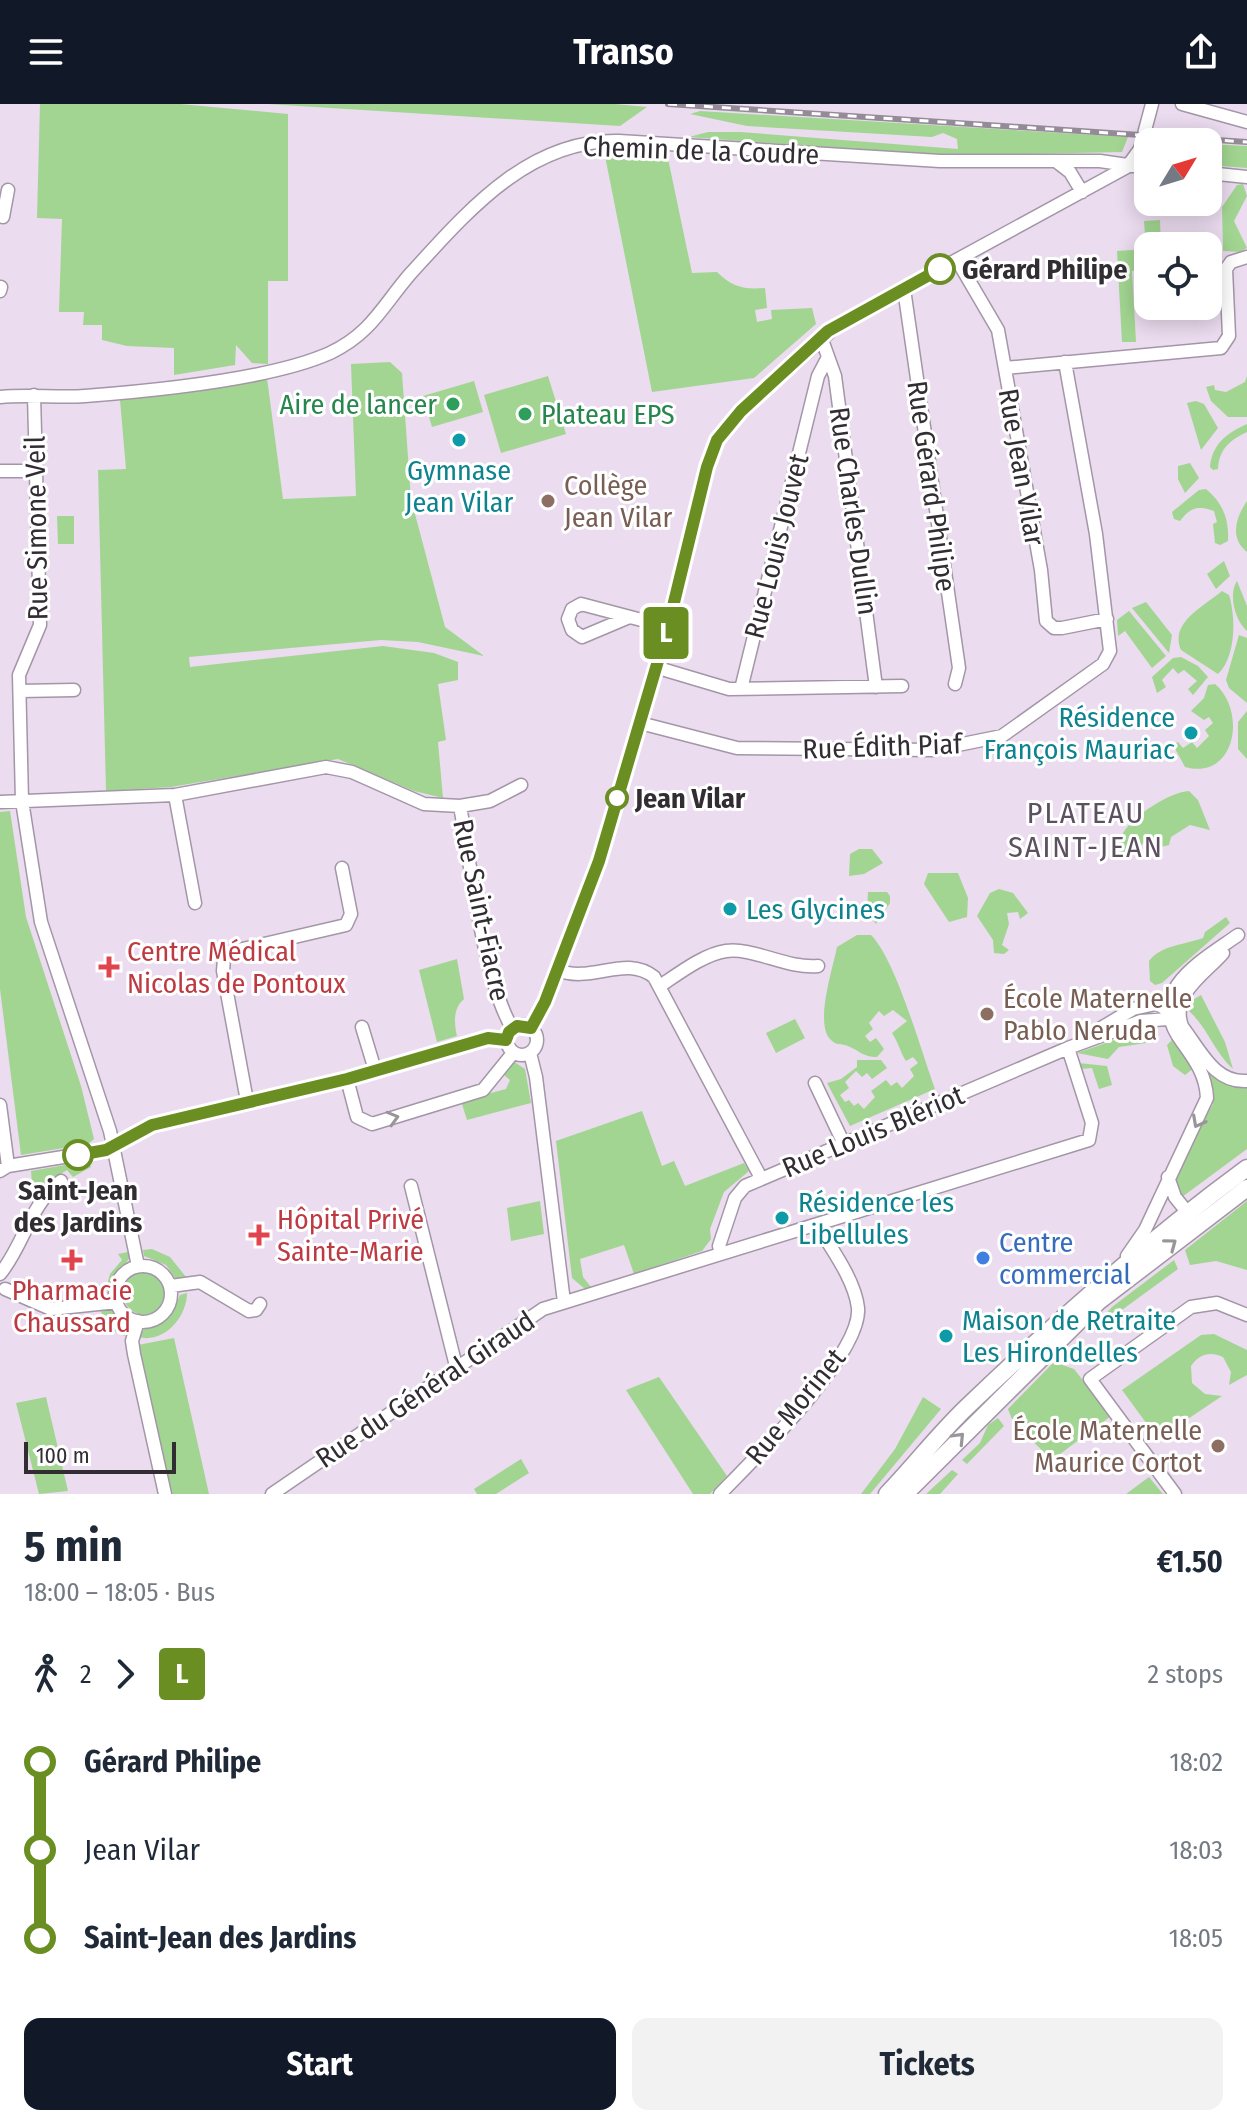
<!DOCTYPE html>
<html lang="en">
<head>
<meta charset="utf-8">
<style>
  :root { --surface:#fff; --page:#f2f2f3; --text:#1f2937; --muted:#747a83; --accent:#111827 }
  body { margin:0; font-family:"Fira Sans Condensed",sans-serif; background:var(--page); color:var(--text); height:100vh; display:flex; flex-direction:column; font-size:30px; white-space:nowrap }
  * { box-sizing:border-box; margin:0 }
  p { font-size:26px; color:var(--muted) }
  .icon { flex:none; width:44px; height:44px; fill:none; stroke:currentColor; stroke-width:2; stroke-linecap:round; stroke-linejoin:round }
  .map { position:relative; height:1390px; overflow:hidden }
  .panel { display:flex; flex-direction:column; background:var(--surface); flex:1 }
  .panel>* { flex:none }
  .badge { padding:0 16px; border-radius:6px; font-size:28px; line-height:52px }
  .needle { width:52px; rotate:52deg }
  .controls { position:absolute; left:1134px; top:24px; display:grid; gap:16px }
  .controls a { display:grid; place-items:center; width:88px; height:88px; border-radius:16px; background:var(--surface); box-shadow:0 4px 20px #0003; font-size:40px }
  .scale { position:absolute; left:24px; bottom:20px; width:152px; box-sizing:border-box; padding-left:8px; border:4px solid #322c33; border-top:0; font-size:22px; line-height:28px; white-space:nowrap; color:#322c33; -webkit-text-stroke:6px #fff; paint-order:stroke }
  .map>.badge { position:absolute; translate:-50% -50%; box-shadow:0 0 0 4px #fff }
  .legs { display:flex; align-items:center; gap:12px; height:88px; padding:0 24px; font-size:26px }
  .legs p { margin-inline-start:auto }
  .summary { display:flex; align-items:center; justify-content:space-between; height:136px; padding:0 24px }
  h1 { font-size:44px; font-weight:700; line-height:60px }
  .primary-button { display:flex; gap:16px; margin-top:auto; padding:16px 24px }
  .primary-button a { flex:1; height:92px; border-radius:16px; background:var(--accent); color:#fff; font-size:32px; font-weight:700; line-height:92px; text-align:center }
  .primary-button a+a { background:var(--page); color:var(--text) }
  ul { padding:0 24px; list-style:none }
  li { display:flex; align-items:center; gap:28px; height:88px; font-size:30px }
  li i { display:grid; place-items:center; width:12px; height:100%; margin:0 10px; background:currentColor }
  li i::after { content:''; width:20px; height:20px; margin:-10px; border:6px solid; border-radius:50%; background:var(--surface) }
  li p { margin-inline-start:auto }
  li:first-child i { background:linear-gradient(#0000 50%,currentColor 0) }
  li:last-child i { background:linear-gradient(currentColor 50%,#0000 0) }
  header { display:flex; justify-content:space-between; align-items:center; height:104px; padding:0 24px; background:var(--accent); color:#fff; font-size:36px; font-weight:700 }
  .map>svg:first-child { display:block }
  .green { fill:#a2d591 }
  .lines { fill:none; stroke-linecap:round; stroke-linejoin:round }
  .minor-casing { stroke:#a396a7; stroke-width:15 }
  .major-casing { stroke:#a396a7; stroke-width:19 }
  .minor { stroke:#fff; stroke-width:12 }
  .major { stroke:#fff; stroke-width:16 }
  .rail-casing { stroke:#958b98; stroke-width:6 }
  .rail { stroke:#fff; stroke-width:3; stroke-dasharray:9; stroke-linecap:butt }
  .oneway { stroke:#989699 }
  .line-1-casing { stroke:#fff; stroke-width:18 }
  .line-1 { stroke:#6b8e23; stroke-width:12 }
  .stop-1-dot { fill:#fff; stroke:#6b8e23; stroke-width:4 }
  .leisure-dot { fill:#2e9e5b; stroke:#fff; stroke-width:3 }
  .culture-dot { fill:#0f9aa8; stroke:#fff; stroke-width:3 }
  .education-dot { fill:#8d6e63; stroke:#fff; stroke-width:3 }
  .health-dot { fill:#e0444e; stroke:#fff; stroke-width:3 }
  .shop-dot { fill:#3f7fe0; stroke:#fff; stroke-width:3 }
  .labels { text-anchor:middle; stroke-width:6; stroke-linejoin:round; paint-order:stroke }
  .street-label { font-size:28px; fill:#322c33; stroke:#fff }
  .stop-label { font-size:28px; font-weight:bold; fill:#322c33; stroke:#fff; text-anchor:start }
  .leisure-label { font-size:28px; fill:#27864d; stroke:#fff; text-anchor:end }
  .culture-label { font-size:28px; fill:#0d838f; stroke:#fff; text-anchor:start }
  .education-label { font-size:28px; fill:#785e54; stroke:#fff; text-anchor:start }
  .health-label { font-size:28px; fill:#be3a42; stroke:#fff; text-anchor:start }
  .shop-label { font-size:28px; fill:#366cbe; stroke:#fff; text-anchor:start }
  .neighbourhood-label { font-size:30px; letter-spacing:2px; fill:#5d5060; stroke:#fff }
</style>
</head>
<body>
<header><svg class="icon" aria-label="menu" viewBox="0 0 24 24"><path d="M4 6h16M4 12h16M4 18h16"/></svg>Transo<svg class="icon" aria-label="share" viewBox="0 0 24 24"><path d="M12 15V3M7 8l5-5 5 5M5 13v7h14v-7"/></svg></header>
<div class="map">
<svg width="1247" height="1390" viewBox="0 0 1247 1390">
  <rect width="100%" height="100%" fill="#ebdcef"/>
  <path class="green" d="M40 0H180L288 10V177H268V260L252 259 236 241 235 261 174 271V244L127 242 102 236V221H83L84 208H59L62 115 37 114Z
    M267 0H615L647 3 620 22Z
    M700 7 1128 33 1122 48 940 52 689 33 708 28H740L958 45 957 35 943 29 932 33 747 22 690 10Z
    M1208 40 1247 42V64L1208 61Z
    M603 42 666 45 692 169 717 168C732 183 745 186 765 184L767 204 755 206 757 218 772 215 771 206 812 204 816 220 754 274 652 288Z
    M1243 80 1247 92 1234 117 1247 144 1240 148 1223 147 1222 103 1237 81Z
    M1160 116 1161 142H1148V166L1132 167 1136 238H1122L1117 147 1146 145 1144 117Z
    M390 258 402 269 411 395 445 523 484 552 418 538 381 536 189 553 190 563 383 542 434 549 458 558V576L438 580 446 636 438 638 443 694 414 687 338 655 171 683 106 687 98 366 126 365 120 296 267 274 283 395 356 392 351 260Z
    M548 272 566 330 501 349 484 291Z
    M1247 272V313H1228L1211 297 1206 283 1214 281 1215 286 1226 288 1245 278Z
    M474 277 483 308 432 323 423 292Z
    M1196 297 1204 300 1218 324 1201 346 1187 299Z
    M1247 320V328C1230 336 1219 345 1218 365L1213 366 1210 363C1212 340 1227 329 1247 320Z
    M1190 359 1199 374 1185 389 1178 375V362Z
    M1206 385C1223 399 1229 415 1228 437L1220 441 1215 439 1213 420 1217 418 1214 407C1197 401 1190 404 1180 417L1174 415 1172 408 1199 386Z
    M1247 397V448C1229 434 1236 413 1247 397Z
    M57 412H74V440H58Z
    M1224 457 1230 472 1216 485 1207 470Z
    M1237 477 1247 502V527C1235 517 1228 490 1237 477Z
    M1222 487 1229 491C1236 513 1236 553 1218 570L1181 546C1169 519 1204 502 1222 487Z
    M1146 498 1172 531 1169 549 1132 504Z
    M1129 507 1166 552 1152 564 1125 527 1118 532 1117 516Z
    M1239 531 1247 534V599L1229 584 1226 576Z
    M1181 553 1198 562 1208 573 1193 591 1188 585 1197 577 1184 566 1178 570 1173 564 1162 576 1166 583 1157 589 1152 573 1173 554Z
    M1215 580C1247 607 1236 677 1185 663L1173 641 1178 638 1183 644 1192 638 1197 644 1209 632 1205 626 1213 619 1209 613 1204 616 1191 607 1204 594 1208 581Z
    M1247 607V655L1238 645V618Z
    M1189 687 1198 696 1210 726 1190 721 1171 733 1169 741 1161 743 1159 738 1148 736 1122 755C1121 746 1119 737 1123 729 1134 711 1170 688 1189 687Z
    M10 707 26 813 81 982 94 1035 88 1040 21 1051 0 885V708Z
    M859 745H872L883 759 864 770 849 772 850 750Z
    M928 769H958L968 794 967 813 949 818 924 780Z
    M999 785 1013 789 1028 809 1020 815 1018 808 1007 809 1009 820 1002 841 1009 846 1004 850 994 849 993 836 977 812 990 789Z
    M868 788H887L890 792V799L876 820 867 808Z
    M1226 813 1230 819 1162 879 1155 881 1150 877 1149 857C1161 841 1184 841 1203 834L1205 828Z
    M857 831H871C896 856 921 947 935 985L850 1022 827 979 841 975 857 963V956H881L887 964 872 975 867 969 862 973 856 967 845 978 849 984 840 991 845 998 849 996 854 1002 858 999 864 1005 875 993 871 987 886 976 891 982 897 978 902 984 914 972 910 965 918 959 913 953 906 957C901 950 899 940 892 929L907 917 893 906 884 912 879 907 869 919 873 925 865 932 870 938 876 934 884 945 877 953C863 953 860 947 848 942 842 939 836 942 831 936 814 921 833 864 837 843Z
    M457 855 464 895C453 904 454 919 457 932L437 938 419 866Z
    M1201 891 1225 938 1233 965C1214 948 1208 924 1189 907L1191 897Z
    M795 915 805 934 776 949 766 929Z
    M1146 925V939L1119 943 1108 955 1077 949Z
    M1172 936 1194 964 1185 971 1173 962 1167 941Z
    M513 957 525 965 531 999 467 1016 461 997 506 985 510 976 504 971Z
    M1078 959 1107 962 1112 981 1099 985 1092 964 1080 965Z
    M1208 969 1223 979 1247 983V1045L1182 1093 1174 1079V1070L1213 1000Z
    M642 1007 662 1062 674 1057 685 1082 744 1059 749 1067 724 1088 710 1125 711 1135 702 1147 634 1170 624 1141 580 1155 583 1173 591 1183 585 1185 572 1174 556 1037Z
    M88 1057 91 1063 73 1073 67 1066 45 1080H32L31 1067Z
    M540 1097 544 1130 511 1137 507 1104Z
    M1247 1097V1166L1216 1157 1190 1161 1185 1146Z
    M152 1145 170 1153 186 1173 176 1175 166 1161 144 1152 143 1146Z
    M128 1148 130 1153 108 1187H99V1181H107L110 1170 122 1156 118 1150Z
    M1174 1156 1178 1165 1104 1219V1212L1112 1203Z
    M123 1189a22 22 0 1 1 44 0a22 22 0 1 1-44 0Z
    M187 1189C187 1213 164 1240 138 1233L146 1223 170 1213 180 1191Z
    M111 1204 121 1215 125 1232 114 1227 99 1205Z
    M1214 1230 1247 1246V1271L1229 1281 1231 1268 1223 1253C1210 1247 1199 1250 1191 1262L1192 1279 1205 1290 1222 1292 1158 1335 1122 1286 1201 1231Z
    M174 1234 209 1390H171L138 1241Z
    M1054 1258 1074 1265 1111 1312 1052 1356 1013 1318 1008 1305Z
    M659 1273 727 1372 710 1390H693L626 1286Z
    M46 1293 68 1387 39 1390 16 1299Z
    M923 1293 941 1305 870 1390H861L895 1345Z
    M998 1314 1004 1322 967 1360 962 1356 980 1339 988 1321Z
    M521 1355 529 1369 496 1390H477L474 1385Z
    M952 1366 958 1370 940 1390H926Z
    M1149 1373 1163 1390H1126Z"/>
  <g class="lines">
    <defs>
      <path id="minor" d="M1182 0 1247 18
        M1057 58 1070 68 1082 88
        M1208 69 1247 73
        M3 113 8 86
        M957 156 998 226 1041 466 1046 517 1054 524H1062L1107 515
        M904 185 959 564 955 580
        M0 187 1 183
        M821 233 835 272 876 583
        M1005 264 1221 244 1229 232 1226 165 1231 158 1247 153
        M34 291 40 521 19 571 22 697 41 818 110 1027 138 1162
        M0 293C28 290 57 294 85 292 150 287 272 275 330 249 372 229 383 201 411 169 467 108 528 35 619 37L940 57H1100L1148 64
        M0 367H34
        M627 514 582 533 572 526 568 515 572 505 581 500 668 523
        M655 563 729 585 902 582
        M741 585 818 272 828 253
        M20 587 74 586
        M640 619 737 644 933 646 1002 632 1103 560 1110 547 1096 430 1065 258
        M175 691 195 799
        M0 698 175 691 326 663 352 668 424 700 460 702
        M557 866C592 880 625 850 654 873L761 1074
        M660 882C678 870 704 850 726 847 753 843 787 865 818 862
        M1157 900C1193 917 1202 980 1247 977
        M507 936a15 15 0 1 1 30 0a15 15 0 1 1-30 0Z
        M1182 922C1170 890 1205 870 1223 849
        M362 923 375 966
        M512 924C483 874 471 762 460 702L490 697 521 681
        M531 924 545 898 599 757 668 523 707 363 717 336 741 307 839 220 1127 63 1140 45 1152 0
        M1091 930 1133 905 1165 898
        M530 949 536 973 564 1198
        M347 975 357 1013 372 1020 483 986 513 949
        M815 979 843 1038
        M247 997 223 867 224 855 234 847 346 821 351 810 342 764
        M0 1001 8 1062
        M0 1067 8 1062 106 1046 152 1021 347 975 488 934 506 936
        M1168 1073 1175 1093 1187 1108
        M411 1082 456 1262
        M721 1149 719 1142 735 1094 745 1082 1068 944 1141 917 1168 915
        M1127 1152 1145 1126 1207 994C1206 971 1195 956 1182 938 1144 887 1200 858 1238 831
        M115 1190a28 28 0 1 1 56 0a28 28 0 1 1-56 0Z
        M0 1170C24 1141 30 1100 61 1077
        M171 1182 200 1178 249 1207 256 1206 260 1200
        M5 1185 51 1205 117 1198
        M138 1217 132 1237 134 1250 165 1390
        M272 1390 543 1205 1089 1036 1092 1019 1068 944
        M720 1390C753 1356 862 1250 858 1204 855 1176 831 1144 817 1121
        M1175 1390 1090 1275 1191 1203 1217 1199 1247 1211"/>
      <path id="major" d="M887 1390C915 1361 940 1328 970 1300 1058 1216 1149 1136 1247 1064
        M905 1390 1098 1198 1247 1084"/>
    </defs>
    <use href="#minor" class="minor-casing"/>
    <use href="#major" class="major-casing"/>
    <use href="#minor" class="minor"/>
    <use href="#major" class="major"/>
    <defs>
      <path id="rail" d="M668 0 1247 38"/>
    </defs>
    <use href="#rail" class="rail-casing"/>
    <use href="#rail" class="rail"/>
  </g>
  <defs><path id="oneway-chevron" d="M-2-3.5L2.5 0L-2 3.5" fill="none" stroke-width="1.6" stroke-linecap="round" stroke-linejoin="round" transform="scale(2)"/></defs>
  <g class="oneway">
    <use href="#oneway-chevron" transform="translate(393 1014) rotate(-16)"/>
    <use href="#oneway-chevron" transform="translate(1198 1018) rotate(118)"/>
    <use href="#oneway-chevron" transform="translate(1171 1140) rotate(-37)"/>
    <use href="#oneway-chevron" transform="translate(959 1334) rotate(-46)"/>
  </g>
  <g class="lines">
    <defs>
      <path id="line-1" d="M78 1051 106 1046 152 1021 347 975 488 934 506 936 509 928 517 922 531 924 545 898 599 757 668 523 707 363 717 336 741 307 828 227 940 165"/>
    </defs>
    <use href="#line-1" class="line-1-casing"/>
    <use href="#line-1" class="line-1"/>
  </g>
  <g class="stop-1-dot">
    <circle cx="940" cy="165" r="14"/>
    <circle cx="617" cy="694" r="10"/>
    <circle cx="78" cy="1051" r="14"/>
  </g>
  <g class="leisure-dot">
    <circle cx="453" cy="300" r="8"/>
    <circle cx="525" cy="310" r="8"/>
  </g>
  <g class="culture-dot">
    <circle cx="459" cy="336" r="8"/>
    <circle cx="1191" cy="629" r="8"/>
    <circle cx="730" cy="805" r="8"/>
    <circle cx="782" cy="1114" r="8"/>
    <circle cx="946" cy="1232" r="8"/>
  </g>
  <g class="education-dot">
    <circle cx="548" cy="397" r="8"/>
    <circle cx="987" cy="910" r="8"/>
    <circle cx="1218" cy="1342" r="8"/>
  </g>
  <g class="health-dot">
    <path d="M105 851h8v8h8v8h-8v8h-8v-8h-8v-8h8z"/>
    <path d="M255 1119h8v8h8v8h-8v8h-8v-8h-8v-8h8z"/>
    <path d="M68 1144h8v8h8v8h-8v8h-8v-8h-8v-8h8z"/>
  </g>
  <circle class="shop-dot" cx="983" cy="1154" r="8"/>
  <g class="labels">
    <g class="street-label">
      <text transform="translate(701 46) rotate(2)" y="10">Chemin de la Coudre</text>
      <text transform="translate(1022 363) rotate(80)" y="10">Rue Jean Vilar</text>
      <text transform="translate(932 382) rotate(82)" y="10">Rue Gérard Philipe</text>
      <text transform="translate(854 407) rotate(82)" y="10">Rue Charles Dullin</text>
      <text transform="translate(36 424) rotate(-91)" y="10">Rue Simone Veil</text>
      <text transform="translate(776 442) rotate(-76)" y="10">Rue Louis Jouvet</text>
      <text transform="translate(882 642) rotate(-2)" y="10">Rue Édith Piaf</text>
      <text transform="translate(482 806) rotate(78)" y="10">Rue Saint-Fiacre</text>
      <text transform="translate(873 1027) rotate(-23)" y="10">Rue Louis Blériot</text>
      <text transform="translate(425 1285) rotate(-34)" y="10">Rue du Général Giraud</text>
      <text transform="translate(795 1302) rotate(-51)" y="10">Rue Morinet</text>
    </g>
    <g class="stop-label">
      <text x="962" y="175">Gérard Philipe</text>
      <text x="635" y="704">Jean Vilar</text>
      <text x="78" y="1096" text-anchor="middle">Saint-Jean<tspan x="78" dy="32">des Jardins</tspan></text>
    </g>
    <g class="leisure-label">
      <text x="437" y="310">Aire de lancer</text>
      <text x="541" y="320" text-anchor="start">Plateau EPS</text>
    </g>
    <g class="culture-label">
      <text x="459" y="376" text-anchor="middle">Gymnase<tspan x="459" dy="32">Jean Vilar</tspan></text>
      <text x="1175" y="623" text-anchor="end">Résidence<tspan x="1175" dy="32">François Mauriac</tspan></text>
      <text x="746" y="815">Les Glycines</text>
      <text x="798" y="1108">Résidence les<tspan x="798" dy="32">Libellules</tspan></text>
      <text x="962" y="1226">Maison de Retraite<tspan x="962" dy="32">Les Hirondelles</tspan></text>
    </g>
    <g class="education-label">
      <text x="564" y="391">Collège<tspan x="564" dy="32">Jean Vilar</tspan></text>
      <text x="1003" y="904">École Maternelle<tspan x="1003" dy="32">Pablo Neruda</tspan></text>
      <text x="1202" y="1336" text-anchor="end">École Maternelle<tspan x="1202" dy="32">Maurice Cortot</tspan></text>
    </g>
    <g class="health-label">
      <text x="127" y="857">Centre Médical<tspan x="127" dy="32">Nicolas de Pontoux</tspan></text>
      <text x="277" y="1125">Hôpital Privé<tspan x="277" dy="32">Sainte-Marie</tspan></text>
      <text x="72" y="1196" text-anchor="middle">Pharmacie<tspan x="72" dy="32">Chaussard</tspan></text>
    </g>
    <g class="shop-label">
      <text x="999" y="1148">Centre<tspan x="999" dy="32">commercial</tspan></text>
    </g>
    <g class="neighbourhood-label">
      <text x="1086" y="719">PLATEAU<tspan x="1086" dy="34">SAINT-JEAN</tspan></text>
    </g>
  </g>
</svg>
<div class="controls">
<a><svg class="needle" viewBox="-14 -14 28 28"><path d="M0-13l5 13h-10z" fill="#e53935"/><path d="M0 13l5-13h-10z" fill="#747a83"/></svg></a>
<a><svg class="icon" aria-label="locate" viewBox="0 0 24 24"><circle cx="12" cy="12" r="6"/><path d="M12 2v4M12 18v4M2 12h4M18 12h4"/></svg></a>
</div>
<div class="scale">100 m</div>
<b class="badge" style="left:666px;top:529px;background:#6b8e23;color:#fff">L</b>
</div>
<section class="panel">
<div class="summary"><div><h1>5 min</h1><p>18:00 – 18:05 · Bus</p></div><b>€1.50</b></div>
<div class="legs"><svg class="icon" aria-label="walk" viewBox="0 0 24 24"><circle cx="13" cy="4" r="2"/><path d="M13 8l-2 6 4 7M11 14l-3 7M7 12l3-4h3l4 4"/></svg>2<svg class="icon" aria-label="forward" viewBox="0 0 24 24"><path d="M9 5l7 7-7 7"/></svg><b class="badge" style="background:#6b8e23;color:#fff">L</b><p>2 stops</p></div>
<ul>
<li><i style="color:#6b8e23"></i><b>Gérard Philipe</b><p>18:02</p></li>
<li><i style="color:#6b8e23"></i><span>Jean Vilar</span><p>18:03</p></li>
<li><i style="color:#6b8e23"></i><b>Saint-Jean des Jardins</b><p>18:05</p></li>
</ul>
<div class="primary-button"><a>Start</a><a>Tickets</a></div>
</section>
</body>
</html>
